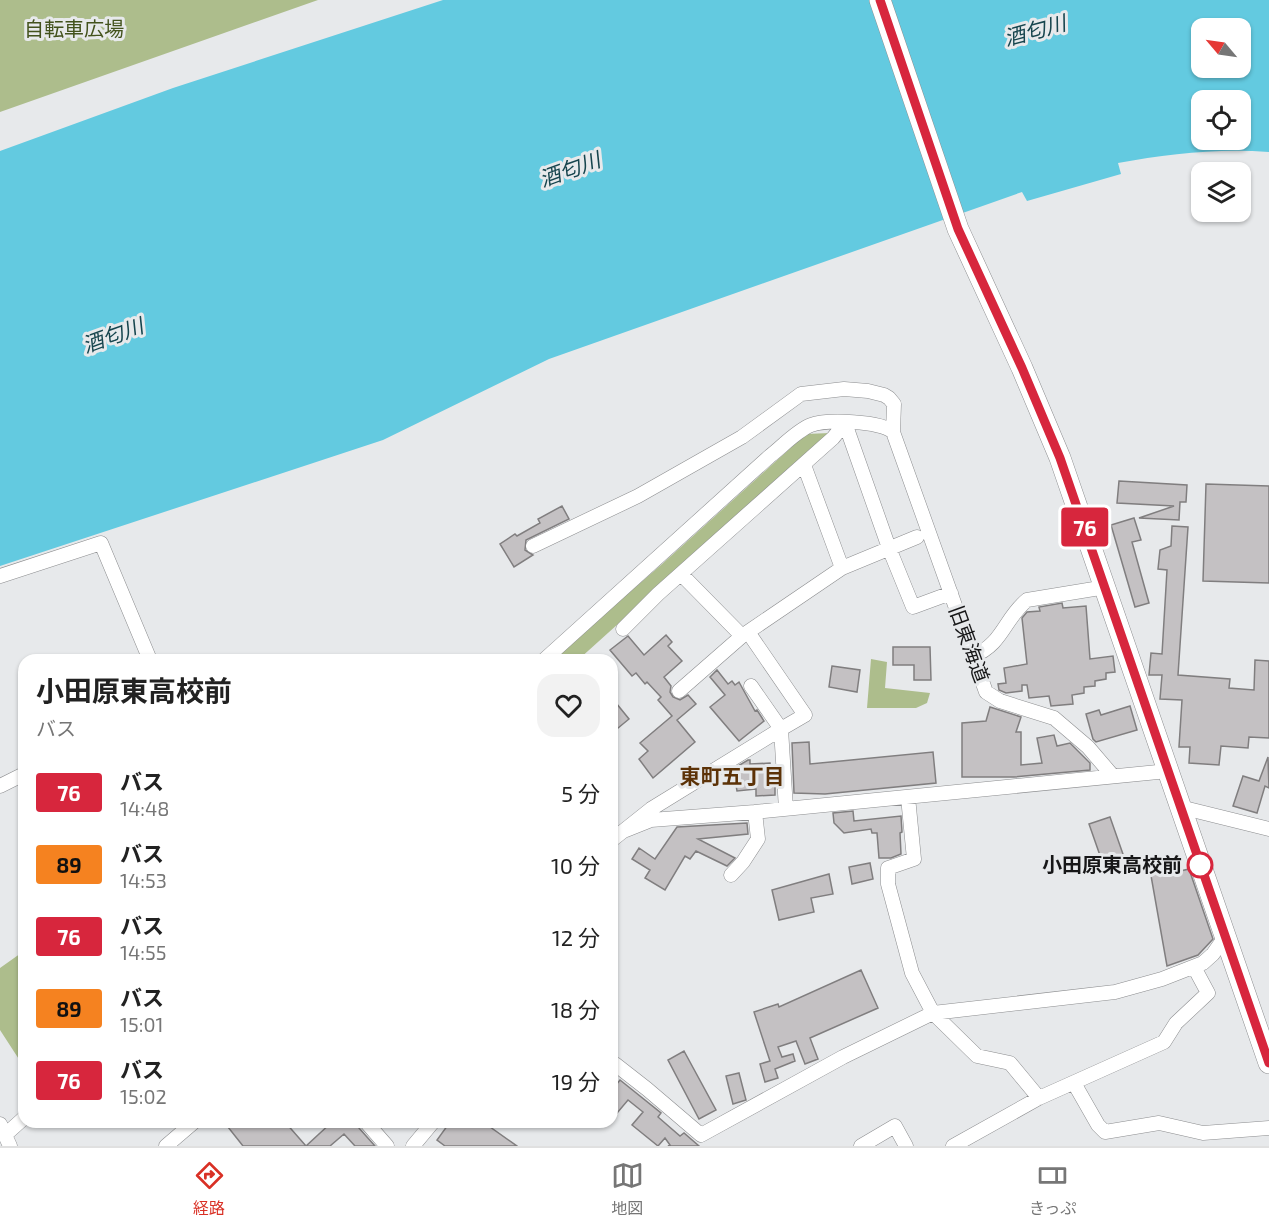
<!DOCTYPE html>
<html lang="ja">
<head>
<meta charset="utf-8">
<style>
  :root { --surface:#fff; --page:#f2f2f2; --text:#222; --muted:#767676; --line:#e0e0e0; --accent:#d93025 }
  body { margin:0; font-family:"Exo 2","Noto Sans JP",sans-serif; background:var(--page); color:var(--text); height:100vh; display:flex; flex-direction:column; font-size:22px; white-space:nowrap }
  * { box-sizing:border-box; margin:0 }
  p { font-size:20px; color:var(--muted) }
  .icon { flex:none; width:33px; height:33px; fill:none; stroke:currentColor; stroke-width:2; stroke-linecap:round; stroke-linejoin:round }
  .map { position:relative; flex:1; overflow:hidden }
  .side { position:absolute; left:18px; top:654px; width:600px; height:474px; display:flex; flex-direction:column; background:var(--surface); border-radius:18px; box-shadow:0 2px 4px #0004 }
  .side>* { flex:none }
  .badge { padding:0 12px; border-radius:4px; font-size:21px; line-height:39px }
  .needle { width:39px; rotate:299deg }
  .fabs { position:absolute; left:1191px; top:18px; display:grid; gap:12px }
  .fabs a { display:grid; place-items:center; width:60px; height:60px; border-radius:12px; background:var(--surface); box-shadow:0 2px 4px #0004; font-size:30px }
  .map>.badge { position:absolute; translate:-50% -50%; box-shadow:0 0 0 3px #fff }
  .round { display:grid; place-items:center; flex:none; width:63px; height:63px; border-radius:18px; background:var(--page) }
  .overview { display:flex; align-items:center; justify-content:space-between; height:102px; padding:0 18px }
  h1 { font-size:28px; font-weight:700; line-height:45px }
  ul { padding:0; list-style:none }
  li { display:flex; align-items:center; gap:18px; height:72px; padding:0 18px }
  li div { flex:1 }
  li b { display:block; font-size:22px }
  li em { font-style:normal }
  li .badge { min-width:66px; font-weight:700; text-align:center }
  .menu { display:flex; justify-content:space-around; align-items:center; height:84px; border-top:2px solid var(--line); background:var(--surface); font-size:16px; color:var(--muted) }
  .menu a { display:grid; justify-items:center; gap:3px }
  .menu .active { color:var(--accent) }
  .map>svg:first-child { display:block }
  .green { fill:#adbd8c }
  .water { fill:#63cae0; fill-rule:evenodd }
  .building { fill:#c4c1c3; stroke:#807e7f; stroke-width:1.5 }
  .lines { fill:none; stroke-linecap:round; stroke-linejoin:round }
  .minor-casing { stroke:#8c8d8f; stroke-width:15 }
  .highway-casing { stroke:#8c8d8f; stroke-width:22 }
  .minor { stroke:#fff; stroke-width:14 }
  .highway { stroke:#fff; stroke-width:21 }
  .line-casing { stroke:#fff; stroke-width:14 }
  .line { stroke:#d7263d; stroke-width:9 }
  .stop-dot { fill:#fff; stroke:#d7263d; stroke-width:3 }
  .labels { text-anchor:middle; stroke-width:6; stroke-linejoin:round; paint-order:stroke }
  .park-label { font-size:20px; fill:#43521d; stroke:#e7e9eb }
  .street-label { font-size:20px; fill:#171718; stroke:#e7e9eb }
  .stop-label { font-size:20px; font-weight:bold; fill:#171718; stroke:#e7e9eb; text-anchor:end }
  .water-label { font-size:21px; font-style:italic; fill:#16454e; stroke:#e7e9eb }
  .neighbourhood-label { font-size:21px; font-weight:bold; fill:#5c3207; stroke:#e7e9eb }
</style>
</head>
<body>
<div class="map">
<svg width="1269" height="1146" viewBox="0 0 1269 1146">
  <rect width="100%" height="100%" fill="#e7e9eb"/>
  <path class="green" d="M0 0H318L0 112Z
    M830 433 578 660H551L661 565 806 434Z
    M871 659 887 662 885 688 930 693 927 703 916 708H867Z
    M24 951V1067L0 1030V968Z"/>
  <path class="water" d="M443 0H1269V152C1218 148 1168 154 1118 163L1121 174 1027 201 1022 192 549 359 383 440 0 566V151L173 88ZM1202 28H1240V68H1202ZM1202 100H1240V140H1202Z"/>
  <path class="building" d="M1119 481 1187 485 1186 502H1180L1179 520 1139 518 1174 506 1117 503Z
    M1206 484 1269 486V583L1203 581Z
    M562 506 569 519 526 540 525 550 533 555 514 567 500 544 515 534 517 536 540 523 538 519Z
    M1134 518 1141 540 1132 542 1149 603 1135 607 1111 525Z
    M1172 526 1188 527 1178 675 1230 679 1229 688 1254 690 1255 660 1269 661V738L1249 737 1248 748 1221 746 1219 765 1189 763 1190 747H1179L1182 700 1160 699 1162 675H1149L1151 653 1162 654 1167 570 1158 569 1160 550 1171 546Z
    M1062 603 1063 608 1086 606 1090 659 1113 656 1115 672 1106 673V679L1095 681V686L1084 687V693L1072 695 1073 704 1051 706 1049 696 1029 698 1027 685H1022V691L1006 693 999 690 998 684 1006 683 1004 668 1027 664 1022 618 1027 612 1040 611 1039 607Z
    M666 635 672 642 668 646 682 661 664 677 671 686 670 692 673 697 680 700 688 695 696 704 677 720 695 742 653 778 639 759 648 751 640 743 672 716 658 700 661 697 647 682 645 684 636 673 632 676 610 650 628 636 644 655Z
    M893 647H930L931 680H914V665H893Z
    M832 666 860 670 857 692 829 687Z
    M717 670 728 684 732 681 735 685 739 682 755 711 757 710 764 721 739 741 710 707 725 695 710 677Z
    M612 698 629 719 612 733Z
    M1130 706 1137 730 1096 742 1093 739 1086 714 1099 710 1101 715Z
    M990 707 1021 717 1016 732H1021V765L1042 763 1037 738 1054 735 1057 746 1070 743 1090 763V770L1014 777H962V723L986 721Z
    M809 742 810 764 933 752 936 783 825 794 794 793 792 743Z
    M1268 757 1269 788 1265 786 1257 813 1233 806 1243 776 1259 781Z
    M748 760H750V764L770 763 771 778 775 781V795L756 796V789L737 791 733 769Z
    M853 811 854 821 901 816 902 832 900 833 901 854 891 858H879L877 833H872L871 829 844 833 834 823 833 813Z
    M1110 817 1124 857 1103 864 1089 824Z
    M747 823 748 834 698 839 735 858 727 866 696 851 690 859 685 856 665 890 645 878 650 870 632 859 639 848 655 859 677 827Z
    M870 863 873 879 852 884 849 867Z
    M1170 866 1172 873 1189 869 1213 939 1198 955 1167 966 1150 870Z
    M829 874 833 894 811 898 814 912 779 920 772 890Z
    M861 970 878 1008 810 1038 818 1059 805 1064 796 1041 778 1047 782 1057 793 1054 795 1061 775 1069 778 1078 765 1082 760 1064 770 1061 754 1012 778 1004 779 1007Z
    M684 1051 716 1110 699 1119 668 1060Z
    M739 1073 746 1100 733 1104 726 1076Z
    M620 1080 661 1113 658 1117 680 1136 684 1133 699 1146H668L670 1145 665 1138 658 1146 632 1125 643 1112 628 1100 612 1119V1090Z
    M224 1122H261L265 1127 271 1122H285L306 1146 332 1122H357L359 1128 375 1146H355L344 1134 330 1146H243Z
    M450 1122H483L517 1146H445L437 1140Z"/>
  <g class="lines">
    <defs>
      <path id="minor" d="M845 423 889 548 913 607 951 593
        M804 465 842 568
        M533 546 638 496 742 437 801 394 844 389 868 391 884 395 889 398 894 404 893 432 986 692 1000 701 1054 718 1088 747 1112 775
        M681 574 742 636
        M0 576 101 543 150 660
        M623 629 658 594 833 438 845 423
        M748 632 805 715 781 729 786 809
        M973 656C1003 644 1004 619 1027 600L1106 587
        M544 660 770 456C783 446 796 431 811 425 826 419 882 421 893 432
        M679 691 742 636 842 568 917 537
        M0 786 24 774
        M908 797 914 859 888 868V884L912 973 933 1013 977 1056 1010 1063 1039 1098
        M1180 807 1269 829
        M626 830 651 820 755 812 1168 771
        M612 840 651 809 781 729 751 686
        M731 875 743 862 758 839 755 812
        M612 1065 615 1064 647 1089 701 1135 843 1057 933 1013 1115 992 1162 979 1203 963 1213 954 1225 937
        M1074 1083 1098 1125 1105 1132 1159 1123 1203 1133 1269 1128
        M366 1122 387 1146
        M0 1124 10 1146
        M5 1135 24 1118
        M166 1146 194 1122
        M413 1146 433 1122
        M861 1146 895 1126 906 1146
        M953 1146 1039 1098 1164 1042 1176 1023 1208 993 1194 967"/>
      <path id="highway" d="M880 0 958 229 1022 368 1060 458 1269 1063"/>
    </defs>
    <use href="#minor" class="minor-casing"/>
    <use href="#highway" class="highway-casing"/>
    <use href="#minor" class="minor"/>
    <use href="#highway" class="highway"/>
  </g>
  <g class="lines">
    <defs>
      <path id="line" d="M880 0 958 229 1022 368 1060 458 1269 1063"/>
    </defs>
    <use href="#line" class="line-casing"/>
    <use href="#line" class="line"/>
  </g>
  <circle class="stop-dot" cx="1200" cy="865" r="12"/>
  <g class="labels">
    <g class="park-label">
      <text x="74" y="36">自転車広場</text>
    </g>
    <g class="street-label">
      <text transform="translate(969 644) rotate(70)" y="7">旧東海道</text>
    </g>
    <g class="stop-label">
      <text x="1182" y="872">小田原東高校前</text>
    </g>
    <g class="water-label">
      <text transform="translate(1035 31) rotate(-15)" y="7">酒匂川</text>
      <text transform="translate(570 170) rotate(-20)" y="7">酒匂川</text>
      <text transform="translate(113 336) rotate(-20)" y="7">酒匂川</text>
    </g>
    <g class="neighbourhood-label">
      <text x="732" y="784">東町五丁目</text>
    </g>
  </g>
</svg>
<div class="fabs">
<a><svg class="needle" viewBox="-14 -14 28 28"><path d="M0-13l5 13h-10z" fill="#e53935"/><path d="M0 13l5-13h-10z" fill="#767676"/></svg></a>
<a><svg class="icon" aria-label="locate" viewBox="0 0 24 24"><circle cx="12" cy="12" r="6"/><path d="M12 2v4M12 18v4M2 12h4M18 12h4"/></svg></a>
<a><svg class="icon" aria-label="layers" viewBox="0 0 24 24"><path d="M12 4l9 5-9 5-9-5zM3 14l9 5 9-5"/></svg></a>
</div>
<b class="badge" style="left:1085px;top:527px;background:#d7263d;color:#fff">76</b>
<section class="side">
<div class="overview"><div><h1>小田原東高校前</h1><p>バス</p></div><a class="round"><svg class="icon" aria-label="heart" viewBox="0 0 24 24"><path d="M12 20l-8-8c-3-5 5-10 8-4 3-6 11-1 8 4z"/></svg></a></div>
<ul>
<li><span class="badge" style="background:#d7263d;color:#fff">76</span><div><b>バス</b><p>14:48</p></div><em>5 分</em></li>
<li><span class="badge" style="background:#f58220;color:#111">89</span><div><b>バス</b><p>14:53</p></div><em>10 分</em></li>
<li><span class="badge" style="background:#d7263d;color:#fff">76</span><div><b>バス</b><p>14:55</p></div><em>12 分</em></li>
<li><span class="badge" style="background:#f58220;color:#111">89</span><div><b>バス</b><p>15:01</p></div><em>18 分</em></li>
<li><span class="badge" style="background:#d7263d;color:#fff">76</span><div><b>バス</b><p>15:02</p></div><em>19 分</em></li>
</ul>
</section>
</div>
<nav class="menu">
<a class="active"><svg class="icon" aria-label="directions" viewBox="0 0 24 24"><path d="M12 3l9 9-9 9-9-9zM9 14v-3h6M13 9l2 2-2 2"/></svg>経路</a>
<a><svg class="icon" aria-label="map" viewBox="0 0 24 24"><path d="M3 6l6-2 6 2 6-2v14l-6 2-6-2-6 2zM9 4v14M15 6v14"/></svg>地図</a>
<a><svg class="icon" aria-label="tickets" viewBox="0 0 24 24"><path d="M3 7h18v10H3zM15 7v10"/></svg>きっぷ</a>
</nav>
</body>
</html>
